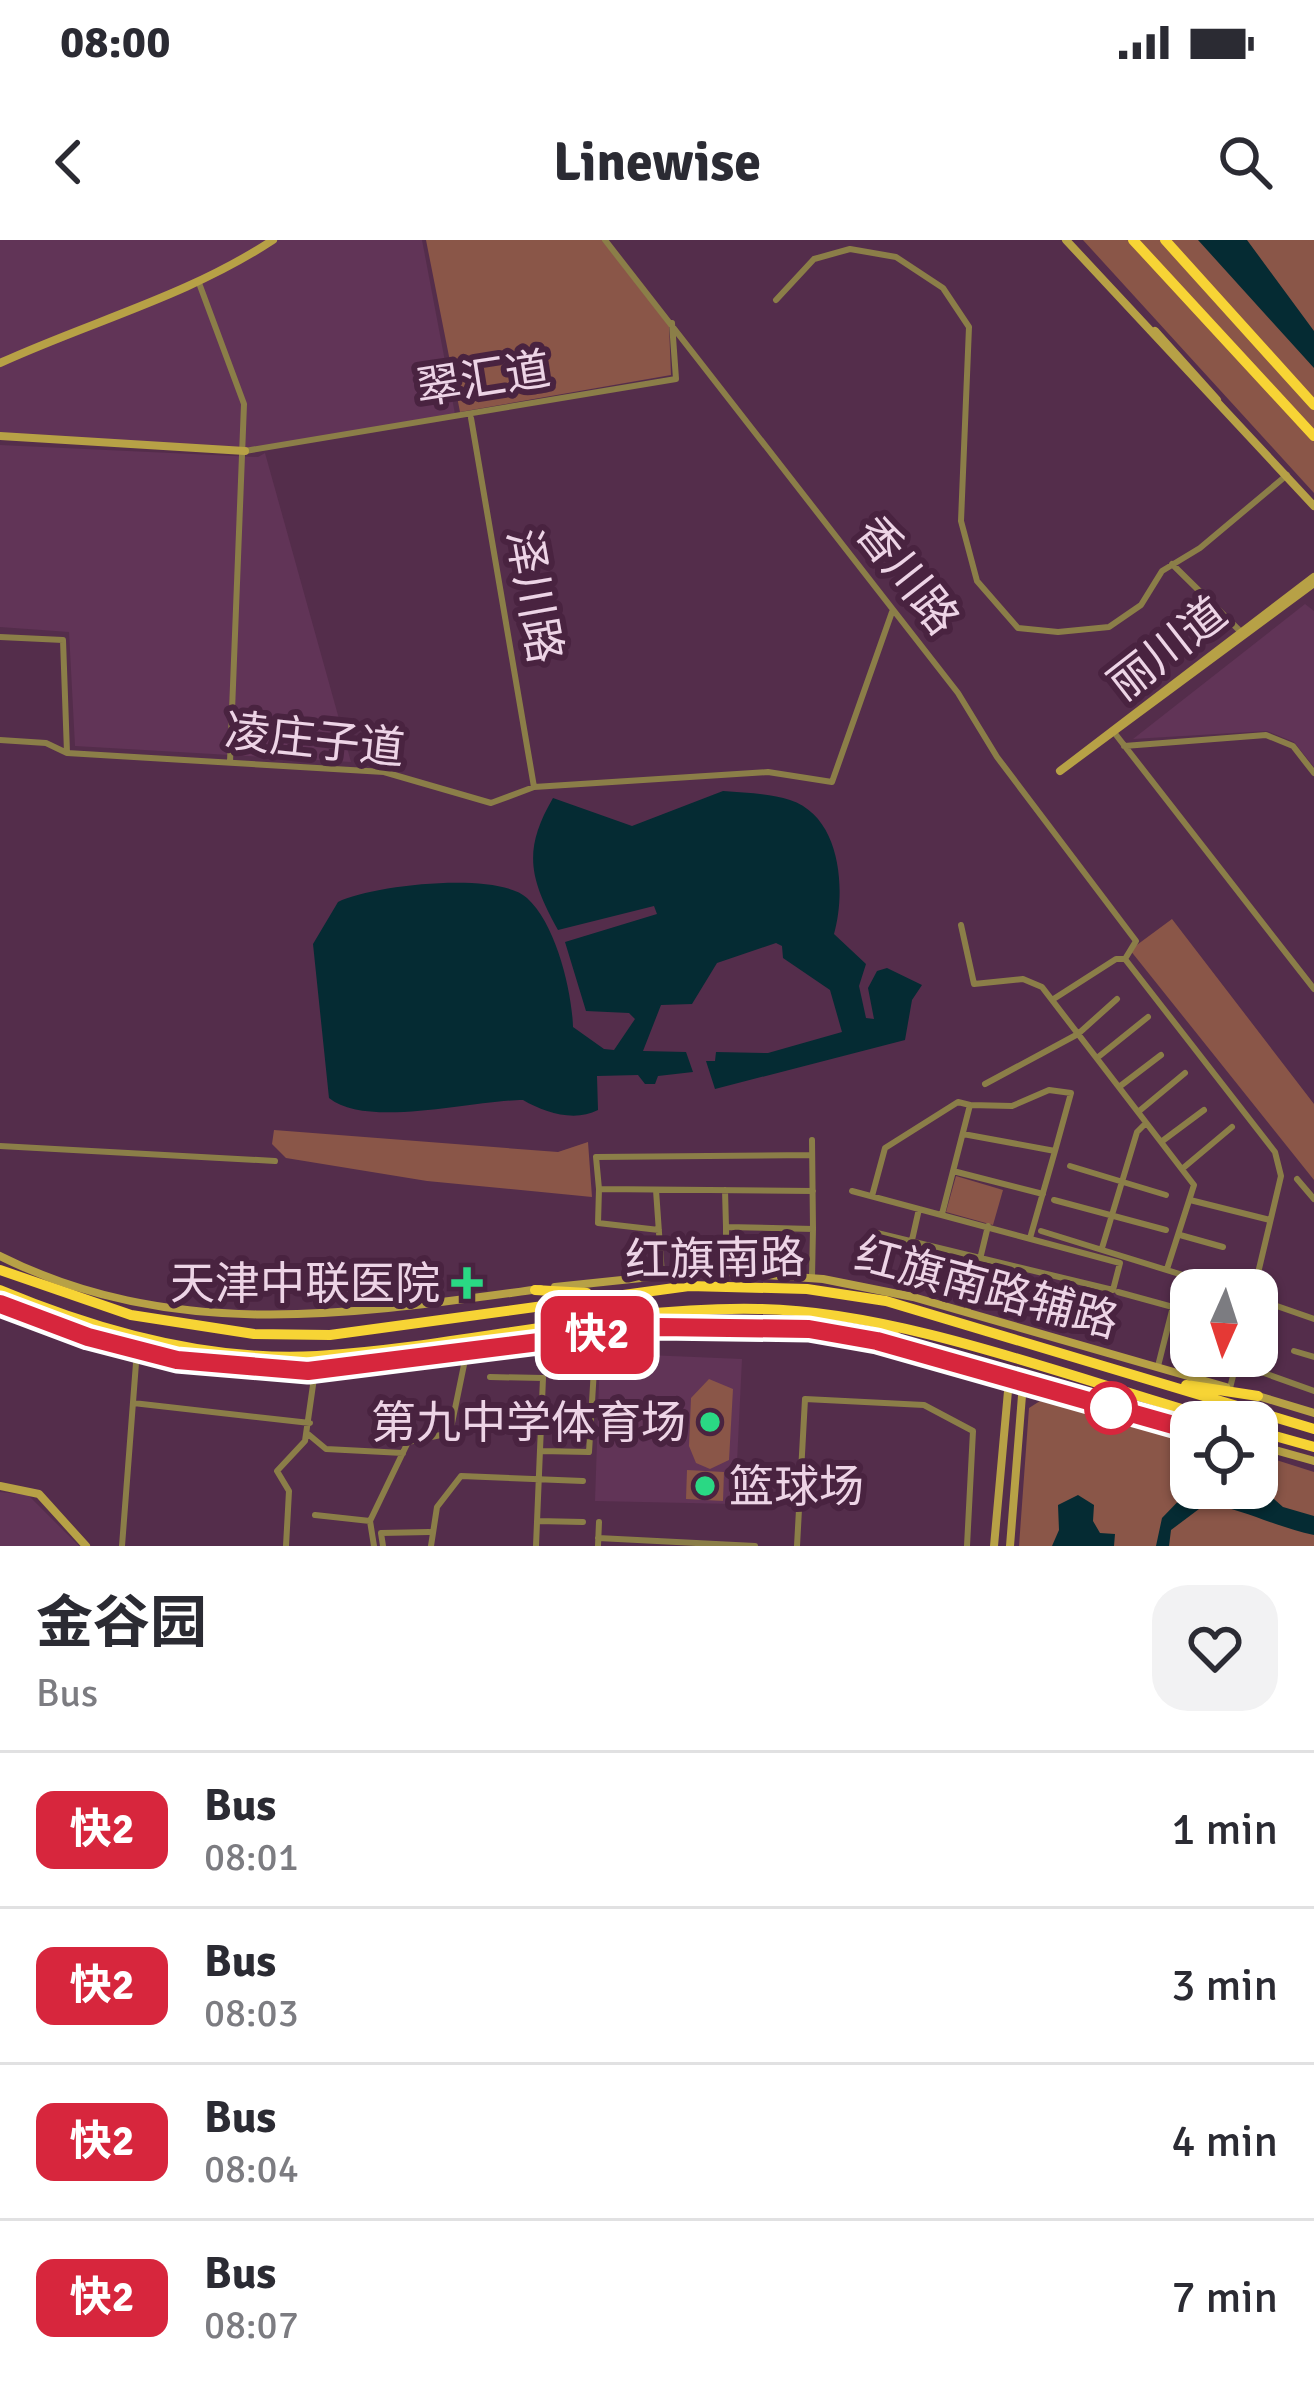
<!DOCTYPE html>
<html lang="en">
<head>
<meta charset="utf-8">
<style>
  :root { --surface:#fff; --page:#f2f2f3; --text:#2b2b33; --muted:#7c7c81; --line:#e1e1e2 }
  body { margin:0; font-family:Signika,"Noto Sans SC",sans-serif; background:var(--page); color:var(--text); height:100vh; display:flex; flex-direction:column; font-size:45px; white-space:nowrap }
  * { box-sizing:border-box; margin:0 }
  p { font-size:39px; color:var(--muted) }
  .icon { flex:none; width:66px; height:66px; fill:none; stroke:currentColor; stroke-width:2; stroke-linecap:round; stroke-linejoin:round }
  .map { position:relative; height:1306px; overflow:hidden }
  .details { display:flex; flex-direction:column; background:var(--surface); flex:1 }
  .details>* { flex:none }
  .badge { padding:0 24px; border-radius:18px; font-size:42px; line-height:78px }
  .needle { width:78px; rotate:183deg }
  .fabs { position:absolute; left:1170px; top:1029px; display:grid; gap:24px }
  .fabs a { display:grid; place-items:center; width:108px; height:108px; border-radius:24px; background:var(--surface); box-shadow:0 3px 9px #0004; font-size:60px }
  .map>.badge { position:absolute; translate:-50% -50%; box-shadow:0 0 0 6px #fff }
  .round { display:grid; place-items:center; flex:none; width:126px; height:126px; border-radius:36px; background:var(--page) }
  .head { display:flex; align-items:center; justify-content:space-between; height:204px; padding:0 36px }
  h1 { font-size:57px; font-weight:700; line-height:90px }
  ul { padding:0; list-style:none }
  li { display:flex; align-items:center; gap:36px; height:156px; padding:0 36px; border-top:3px solid var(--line) }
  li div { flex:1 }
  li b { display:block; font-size:45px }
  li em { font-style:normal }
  li .badge { min-width:132px; font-weight:700; text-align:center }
  .status { display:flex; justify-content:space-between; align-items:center; height:84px; padding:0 60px; background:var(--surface); direction:ltr }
  .status svg { height:33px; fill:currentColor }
  header { display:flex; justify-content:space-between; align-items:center; height:156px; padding:0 36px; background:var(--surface); font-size:54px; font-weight:700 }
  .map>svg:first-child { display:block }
  .built { fill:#613457 }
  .green { fill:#8a5648 }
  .water { fill:#052b33 }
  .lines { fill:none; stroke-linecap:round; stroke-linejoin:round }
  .street { stroke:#8b7e48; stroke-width:6 }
  .secondary { stroke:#b7a146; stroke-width:8 }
  .highway { stroke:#f7d435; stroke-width:10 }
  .line-casing { stroke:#fff; stroke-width:27 }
  .line { stroke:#d7263d; stroke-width:18 }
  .poi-dot { fill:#2ad884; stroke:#492340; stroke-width:4.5 }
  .stop-dot { fill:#fff; stroke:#d7263d; stroke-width:6 }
  .labels { text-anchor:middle; stroke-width:12; stroke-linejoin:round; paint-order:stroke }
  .street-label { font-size:45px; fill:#edd4e6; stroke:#492340 }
  .poi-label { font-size:45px; fill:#edd4e6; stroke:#492340; text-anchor:end }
</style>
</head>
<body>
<div class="status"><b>08:00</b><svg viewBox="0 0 49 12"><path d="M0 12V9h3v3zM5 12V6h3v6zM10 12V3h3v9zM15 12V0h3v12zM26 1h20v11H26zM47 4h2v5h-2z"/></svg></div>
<header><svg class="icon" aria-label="back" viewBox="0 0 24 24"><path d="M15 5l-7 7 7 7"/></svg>Linewise<svg class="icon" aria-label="search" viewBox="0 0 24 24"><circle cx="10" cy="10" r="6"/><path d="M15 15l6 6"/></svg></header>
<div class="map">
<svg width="1314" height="1306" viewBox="0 0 1314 1306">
  <rect width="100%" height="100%" fill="#542d4b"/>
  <path class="built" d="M0 0H422L455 174 253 211 0 200Z
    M0 205 258 217 265 213 351 522 75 506 69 392 0 387Z
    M1305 364 1314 371V527L1294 502 1267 491 1133 499Z
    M600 1113 742 1119 735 1264 595 1261Z
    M0 1252 28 1255 79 1306H0Z"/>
  <path class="green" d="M426 0H602L669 86 671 135 460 172Z
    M1083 0H1314V253Z
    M1172 679 1314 864V940L1130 710Z
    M274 890 558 912 588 902 592 957 427 941 286 918 272 904Z
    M956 936 1003 950 993 985 946 972Z
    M709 1139 733 1149 729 1220 710 1229 696 1223 689 1206 691 1158Z
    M1040 1161 1191 1199V1248H1257V1214L1314 1232V1306H1019L1029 1168Z
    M687 1230 724 1232 723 1261 686 1259Z"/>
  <path class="water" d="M1198 0H1247L1314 91V128Z
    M723 551C745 553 769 553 790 560 842 577 846 652 834 694L866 724 859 746 866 778 874 779 868 748 877 731 887 728 922 745 912 760 905 800 715 849 706 821H715L716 812 768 813 842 792 830 750 783 718 782 706 776 703 717 723 692 764 661 765 643 811 686 812 693 832 658 836 655 844H645L638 835 597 836 598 870C575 882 545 873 523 860 474 860 367 889 329 858L313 704 338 662C372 645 498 631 527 658 556 684 572 751 573 787L604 809 614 810 635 779 629 773 586 771 565 702 657 674 654 666 558 690C530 639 522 611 553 558L632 586Z
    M1191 1248 1265 1251 1283 1267 1314 1276V1295C1276 1287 1245 1270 1207 1263L1171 1290 1169 1306H1156L1162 1278Z
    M1078 1255 1094 1265 1093 1281 1100 1293 1115 1294 1114 1306H1052L1059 1290 1058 1265Z"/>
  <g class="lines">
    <path class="street" d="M605 0 958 453 997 517 1136 701 1125 719
      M199 43 244 164 230 522
      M776 60 814 19 850 9 896 17 943 48 969 87 961 281 977 341 1018 388 1058 392 1109 387 1141 365 1162 331 1200 308 1287 235
      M471 178 534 547
      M245 211 676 139 672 83
      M1172 324 1242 393
      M0 397 63 400 67 513 384 532 491 563 534 547 768 532 832 542 892 372
      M1113 491 1314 749
      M0 500 46 503 67 513
      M1124 506 1266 495 1293 506 1314 533
      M961 685 974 744 1023 739 1042 747 1194 945 1167 1029
      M1052 760 1116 719H1125L1275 912 1281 936 1254 1050
      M1097 818 1148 777
      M985 844 1078 794 1117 759
      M1119 847 1161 815
      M1138 872 1185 833
      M963 894 1055 911 1030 998
      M812 900 813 989
      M1161 902 1204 870
      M0 906 275 921
      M1070 926 1166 955
      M1182 929 1232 887
      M953 931 1043 954
      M1297 939 1314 959
      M599 949 596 917 812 915
      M656 950 662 1035
      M725 950 726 987
      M852 951 1120 1023 1113 1050 873 992
      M872 956 885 908 958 862 970 865
      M1054 960 1166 990
      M1190 960 1270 980
      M942 974 970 865 1012 866 1049 850 1071 853 1055 911
      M659 990 598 983 599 949 813 951
      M1041 991 1231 1050
      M1180 995 1223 1007
      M912 1000 919 969
      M1102 1008 1137 892 1146 883
      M726 1032V987L813 989 812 1037
      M1118 1052 1191 1072
      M1257 1059 1314 1079
      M967 1073 988 986
      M1294 1111 1314 1117
      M1236 1123 1314 1151
      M1158 1126 1181 1035
      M490 1137 543 1138 536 1306
      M1230 1148 1238 1116
      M133 1163 310 1183
      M308 1194 326 1209 403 1213
      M541 1211 589 1212 596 1096
      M315 1275 370 1281
      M537 1281 583 1282
      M598 1298 755 1306
      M122 1306 137 1110
      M286 1306 289 1251 277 1231 305 1201 315 1131
      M374 1306 370 1281 408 1202 450 1193 466 1115
      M383 1306 381 1293 429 1292
      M431 1306 437 1267 461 1236 583 1241
      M598 1306 599 1282
      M797 1306 805 1159 924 1165 973 1191 967 1306"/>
    <path class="secondary" d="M1066 0 1314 266
      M1155 91 1217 160
      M0 123C92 81 188 56 273 0
      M0 196 245 211
      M1314 337 1060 531 1314 343
      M0 1016C173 1103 356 1074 540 1049
      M555 1047 708 1031 823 1039 913 1057 1226 1147
      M0 1064C196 1149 347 1133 551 1103
      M572 1099C690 1080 804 1078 919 1113
      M939 1120 1191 1190
      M1258 1156 1314 1173
      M1257 1205 1314 1221
      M0 1246 39 1254 86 1306
      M994 1306 1009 1140
      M1010 1306 1023 1143"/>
    <path class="highway" d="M1133 0 1314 196
      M1165 0 1314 165
      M0 1030 131 1075 254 1094 330 1095 689 1046 807 1049 886 1061 1314 1189
      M0 1050C98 1091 210 1122 317 1116 465 1107 611 1066 759 1069 903 1071 1085 1143 1226 1182
      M535 1050 587 1053
      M879 1088 939 1120
      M550 1103 598 1086
      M1186 1145 1258 1156
      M1257 1191 1314 1207"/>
  </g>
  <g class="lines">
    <defs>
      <path id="line" d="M0 1064 88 1097 177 1120 308 1131 659 1087 809 1089 877 1101 1191 1190"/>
    </defs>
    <use href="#line" class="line-casing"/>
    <use href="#line" class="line"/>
  </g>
  <g class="poi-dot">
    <path d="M461 1025h12v12h12v12h-12v12h-12v-12h-12v-12h12z"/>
    <circle cx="710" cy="1182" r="12"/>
    <circle cx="705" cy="1246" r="12"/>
  </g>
  <circle class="stop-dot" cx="1111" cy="1168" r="24"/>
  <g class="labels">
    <g class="street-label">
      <text transform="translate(483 138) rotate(-9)" y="16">翠汇道</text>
      <text transform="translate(908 335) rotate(52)" y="16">香川路</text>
      <text transform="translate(535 356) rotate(80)" y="16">泽川路</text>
      <text transform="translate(1167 408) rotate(-38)" y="16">丽川道</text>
      <text transform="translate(315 499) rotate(6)" y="16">凌庄子道</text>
      <text transform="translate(715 1018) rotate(-1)" y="16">红旗南路</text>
      <text transform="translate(987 1047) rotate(15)" y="16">红旗南路辅路</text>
    </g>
    <g class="poi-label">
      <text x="440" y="1059">天津中联医院</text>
      <text x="686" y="1198">第九中学体育场</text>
      <text x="729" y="1262" text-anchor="start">篮球场</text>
    </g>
  </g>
</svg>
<div class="fabs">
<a><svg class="needle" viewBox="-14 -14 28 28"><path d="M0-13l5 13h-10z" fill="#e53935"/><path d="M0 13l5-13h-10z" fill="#7c7c81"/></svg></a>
<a><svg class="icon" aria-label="locate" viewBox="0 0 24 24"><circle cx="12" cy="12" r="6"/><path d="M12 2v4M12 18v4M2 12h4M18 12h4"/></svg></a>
</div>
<b class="badge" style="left:597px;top:1095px;background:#d7263d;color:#fff">快2</b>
</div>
<section class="details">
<div class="head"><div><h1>金谷园</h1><p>Bus</p></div><a class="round"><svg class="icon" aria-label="heart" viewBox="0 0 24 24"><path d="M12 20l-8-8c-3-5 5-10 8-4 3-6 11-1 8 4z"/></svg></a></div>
<ul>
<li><span class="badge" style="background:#d7263d;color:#fff">快2</span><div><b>Bus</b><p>08:01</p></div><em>1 min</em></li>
<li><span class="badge" style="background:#d7263d;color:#fff">快2</span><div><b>Bus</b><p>08:03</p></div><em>3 min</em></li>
<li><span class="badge" style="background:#d7263d;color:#fff">快2</span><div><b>Bus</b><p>08:04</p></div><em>4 min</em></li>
<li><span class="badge" style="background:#d7263d;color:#fff">快2</span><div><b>Bus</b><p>08:07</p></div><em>7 min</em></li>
</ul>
</section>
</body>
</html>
